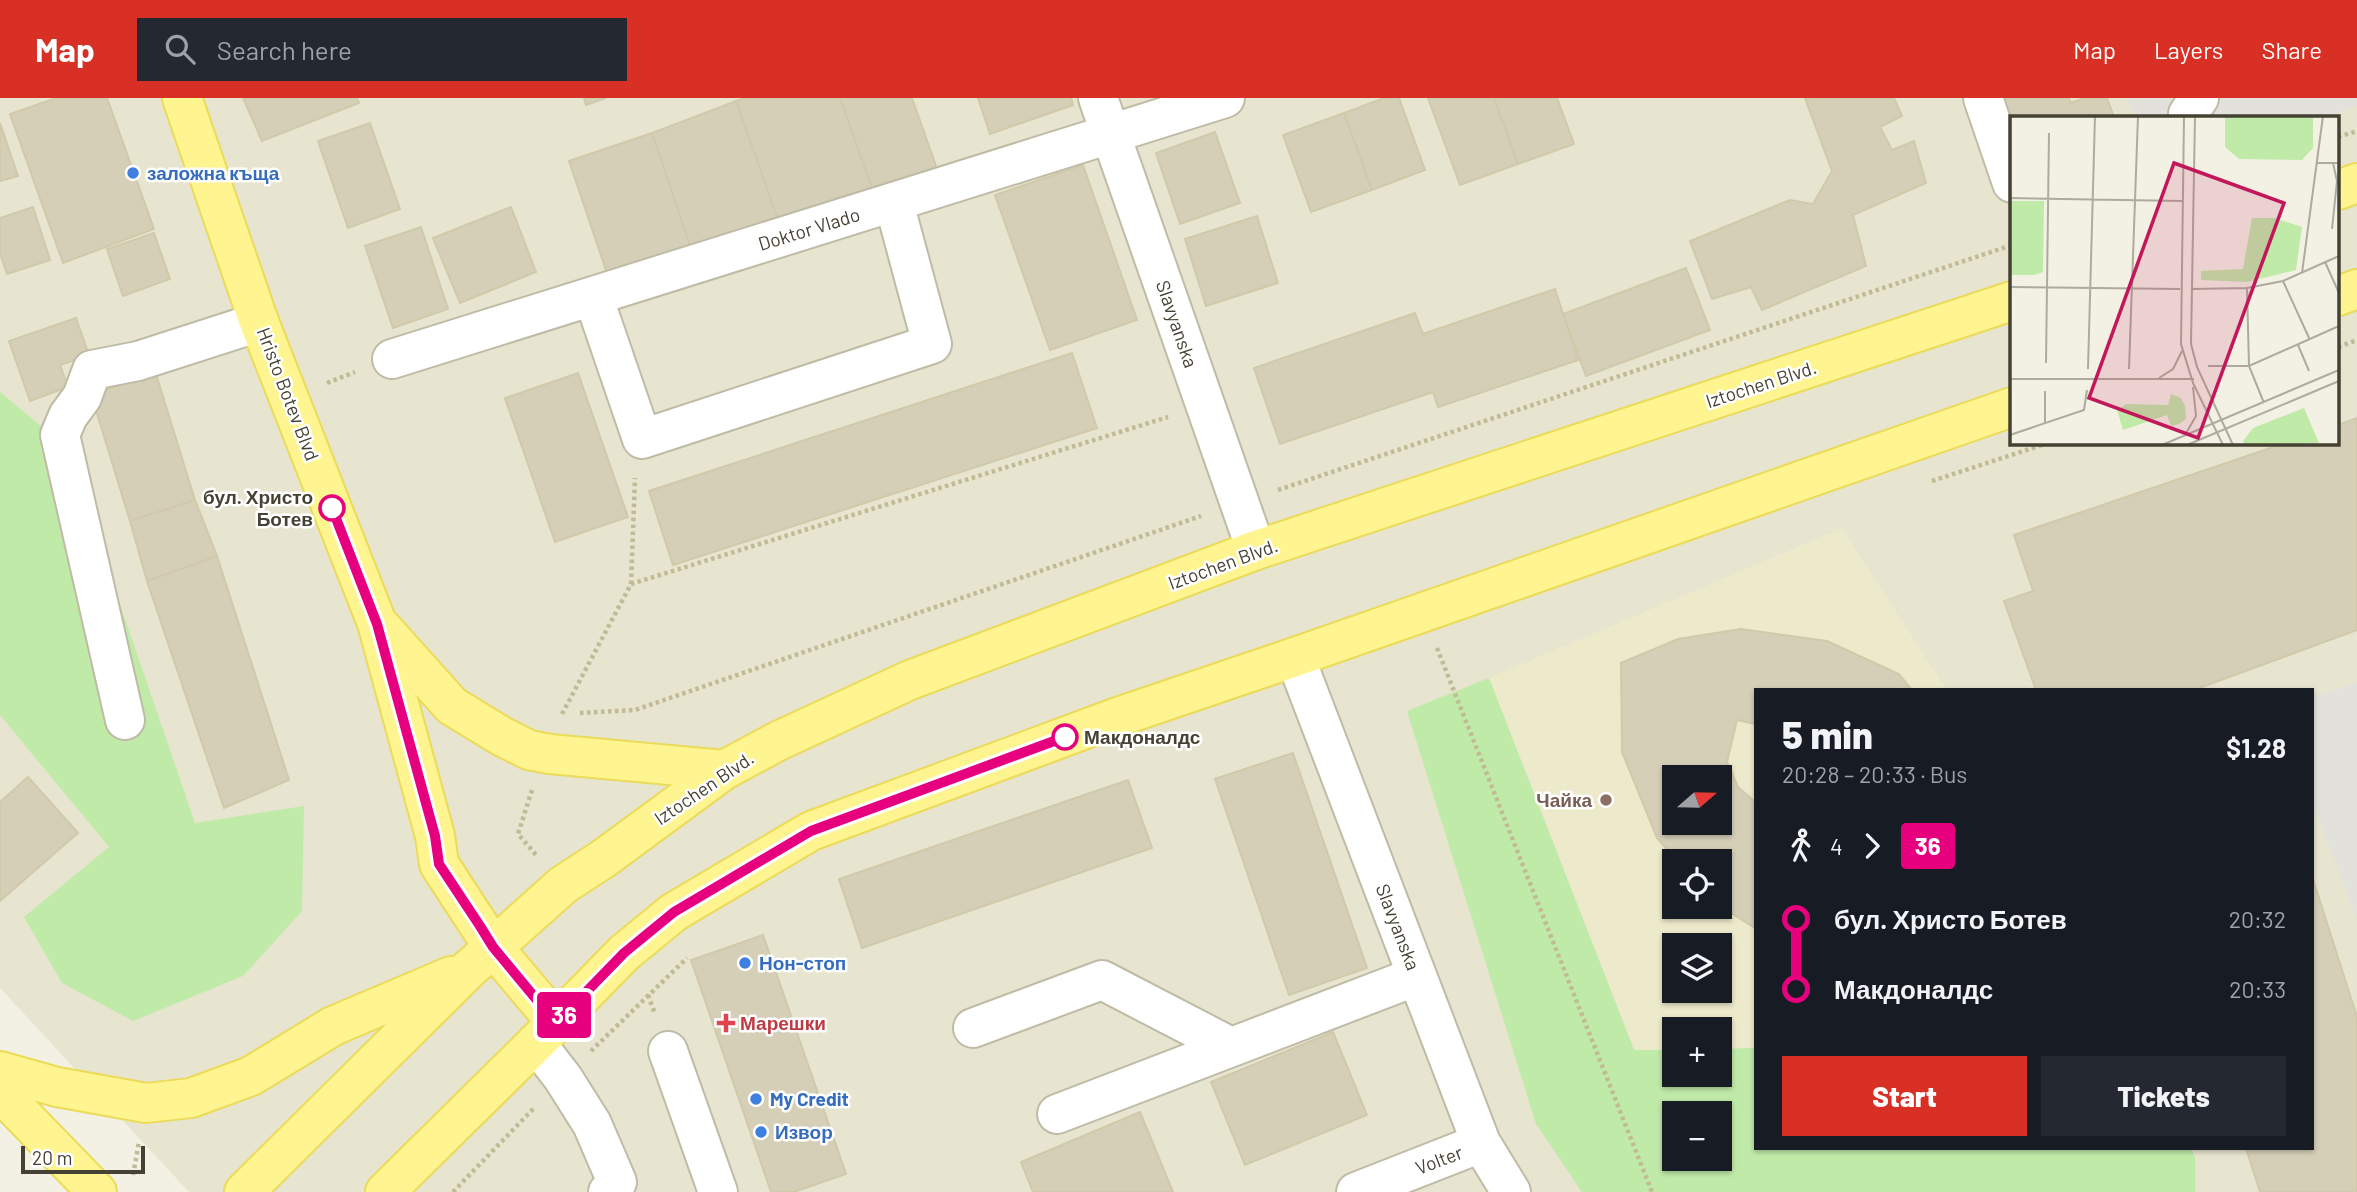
<!DOCTYPE html>
<html lang="en">
<head>
<meta charset="utf-8">
<style>
  :root { --surface:#171b24; --page:#242831; --text:#f1f3f6; --muted:#9ea1a6; --accent:#d93025 }
  body { margin:0; font-family:Barlow,sans-serif; background:var(--page); color:var(--text); height:100vh; display:flex; flex-direction:column; font-size:26px; white-space:nowrap }
  * { box-sizing:border-box; margin:0 }
  p { font-size:23px; color:var(--muted) }
  .icon { flex:none; width:38px; height:38px; fill:none; stroke:currentColor; stroke-width:2; stroke-linecap:round; stroke-linejoin:round }
  .map { position:relative; flex:1; overflow:hidden }
  .details { position:absolute; left:1754px; top:590px; width:560px; height:462px; display:flex; flex-direction:column; background:var(--surface); border-radius:0px; box-shadow:0 2px 5px #0004 }
  .details>* { flex:none }
  .badge { padding:0 14px; border-radius:5px; font-size:24px; line-height:46px }
  .needle { width:46px; rotate:70deg }
  .buttons { position:absolute; left:1662px; top:667px; display:grid; gap:14px }
  .buttons a { display:grid; place-items:center; width:70px; height:70px; border-radius:0px; background:var(--surface); box-shadow:0 2px 5px #0004; font-size:35px }
  .scale { position:absolute; left:21px; bottom:18px; width:124px; box-sizing:border-box; padding-left:7px; border:4px solid #454133; border-top:0; font-size:19px; line-height:24px; white-space:nowrap; color:#454133; -webkit-text-stroke:5px #fff; paint-order:stroke }
  .map>.badge { position:absolute; translate:-50% -50%; box-shadow:0 0 0 4px #fff }
  .legs { display:flex; align-items:center; gap:10px; height:77px; padding:0 28px; font-size:23px }
  .legs p { margin-inline-start:auto }
  .overview { display:flex; align-items:center; justify-content:space-between; height:119px; padding:0 28px }
  h1 { font-size:38px; font-weight:800; line-height:52px }
  .primary-button { display:flex; gap:14px; margin-top:auto; padding:14px 28px }
  .primary-button a { flex:1; height:80px; border-radius:0px; background:var(--accent); color:#fff; font-size:28px; font-weight:800; line-height:80px; text-align:center }
  .primary-button a+a { background:var(--page); color:var(--text) }
  ul { padding:0 28px; list-style:none }
  li { display:flex; align-items:center; gap:24px; height:70px; font-size:26px }
  li i { display:grid; place-items:center; width:10px; height:100%; margin:0 9px; background:currentColor }
  li i::after { content:''; width:18px; height:18px; margin:-9px; border:5px solid; border-radius:50%; background:var(--surface) }
  li p { margin-inline-start:auto }
  li:first-child i { background:linear-gradient(#0000 50%,currentColor 0) }
  li:last-child i { background:linear-gradient(currentColor 50%,#0000 0) }
  header { display:flex; align-items:center; gap:42px; box-sizing:border-box; height:98px; padding:0 35px; background:var(--accent); color:#fff }
  header strong { font-size:33px }
  nav { display:flex; gap:38px; margin-inline-start:auto; font-size:24px }
  .search { width:490px; height:63px; background:var(--page); display:flex; align-items:center; gap:18px; box-sizing:border-box; padding:0 24px; border-radius:0px; color:var(--muted); font-size:26px }
  .map>svg:first-child { display:block }
  .residential { fill:#e7e4d0; fill-rule:evenodd }
  .education { fill:#edeacb; fill-rule:evenodd }
  .green { fill:#c0eaa8; fill-rule:evenodd }
  .parking { fill:#e3e1dc }
  .building { fill:#d5cfb7; stroke:#d0c9aa; stroke-width:2; fill-rule:evenodd }
  .lines { fill:none; stroke-linecap:round; stroke-linejoin:round }
  .minor-casing { stroke:#bfbba5; stroke-width:42 }
  .major-casing { stroke:#ebdb58; stroke-width:42 }
  .path { stroke:#c1ba95; stroke-width:4.5; stroke-dasharray:3.5 3.5; stroke-linecap:butt }
  .minor { stroke:#fff; stroke-width:38 }
  .major { stroke:#fff590; stroke-width:38 }
  .line-1-casing { stroke:#fff; stroke-width:16 }
  .line-1 { stroke:#e6007e; stroke-width:10 }
  .shop-dot { fill:#3f7fe0; stroke:#fff; stroke-width:2.5 }
  .stop-1-dot { fill:#fff; stroke:#e6007e; stroke-width:3.5 }
  .education-dot { fill:#8d6e63; stroke:#fff; stroke-width:2.5 }
  .health-dot { fill:#e0444e; stroke:#fff; stroke-width:2.5 }
  .labels { text-anchor:middle; stroke-width:5; stroke-linejoin:round; paint-order:stroke }
  .shop-label { font-size:19px; font-weight:bold; fill:#366cbe; stroke:#fff; text-anchor:start }
  .street-label { font-size:19px; fill:#454133; stroke:#fff }
  .stop-label { font-size:19px; font-weight:bold; fill:#454133; stroke:#fff; text-anchor:end }
  .education-label { font-size:19px; font-weight:bold; fill:#785e54; stroke:#fff; text-anchor:end }
  .health-label { font-size:19px; font-weight:bold; fill:#be3a42; stroke:#fff; text-anchor:start }
  .inset-road { fill:none; stroke:#adab9d; stroke-width:2 }
  .view { fill:#c2185b; fill-opacity:0.15; stroke:#c2185b; stroke-width:3.5 }
  .inset-edge { fill:none; stroke:#454133; stroke-width:3.5 }
</style>
</head>
<body>
<header>
<strong>Map</strong>
<div class="search"><svg class="icon" aria-label="search" viewBox="0 0 24 24"><circle cx="10" cy="10" r="6"/><path d="M15 15l6 6"/></svg>Search here</div>
<nav><a>Map</a><a>Layers</a><a>Share</a></nav>
</header>
<div class="map">
<svg width="2357" height="1094" viewBox="0 0 2357 1094">
  <rect width="100%" height="100%" fill="#f3f1e3"/>
  <path class="residential" d="M0 0H2357V1094H189L0 890ZM2012 19H2338V345H2012ZM1755 592H2312V1050H1755ZM1675 679H1720V724H1675ZM1675 763H1720V808H1675ZM1675 847H1720V892H1675ZM1675 931H1720V976H1675ZM1675 1015H1720V1060H1675Z"/>
  <path class="education" d="M1842 430 1946 591 1755 592V950L1720 951V931H1675V952L1635 953 1489 580ZM1675 679H1720V724H1675ZM1675 763H1720V808H1675ZM1675 847H1720V892H1675Z"/>
  <path class="green" d="M0 294 66 349 195 725 304 708 302 813 243 878 133 923 62 885 24 819 109 749 0 617Z
    M1489 580 1634 952H1675V976H1720V951L1755 950V1050H2191L2195 1060V1094H1582L1536 1026 1407 613ZM1675 1015H1720V1060H1675Z"/>
  <path class="parking" d="M2128 0H2357V8L2323 19H2134Z
    M2357 585V821L2312 703V600Z"/>
  <path class="building" d="M56 0H107L154 131 63 165 10 16Z
    M243 0H357L359 5 262 43Z
    M584 0H606L586 7Z
    M745 0H840L873 93 780 127 736 3Z
    M840 0H912L937 71 873 93Z
    M978 0H1071L1073 7 990 36Z
    M1384 0H1399L1425 72 1372 92 1344 15Z
    M1428 0H1494L1518 66 1460 87Z
    M1494 0H1557L1574 46 1518 66Z
    M1805 0H1894L1902 18 1880 29 1892 52 1914 43 1926 85 1853 117 1866 168 1762 212 1751 189 1712 201 1690 143 1790 102 1813 106 1832 73Z
    M2001 0H2069L2071 5 2084 0H2107L2114 19H2012V32Z
    M736 3 780 127 693 156 652 35Z
    M1344 15 1372 92 1311 114 1283 37Z
    M0 25 18 78 0 83Z
    M370 25 400 111 348 130 318 43Z
    M1215 34 1240 105 1180 126 1156 55Z
    M652 35 693 156 610 184 569 63Z
    M1083 67 1137 222 1050 252 995 97Z
    M33 109 50 162 7 176 0 155V120Z
    M511 109 536 174 460 205 433 140Z
    M1257 118 1278 185 1206 208 1185 141Z
    M421 129 448 211 393 230 365 148Z
    M154 135 170 181 123 198 107 151Z
    M1686 170 1710 232 1586 278 1563 216Z
    M1555 191 1578 262 1438 309 1433 294 1280 346 1254 270 1415 215 1423 236Z
    M76 220 89 257 60 267 68 289 30 303 9 243Z
    M1072 255 1097 330 673 467 649 393Z
    M578 275 628 419 555 444 505 300Z
    M156 276 195 402 130 423 91 296Z
    M2357 320V532L2194 592H2036L2004 503 2033 493 2014 437 2285 345H2338V327Z
    M195 402 217 458 147 483 130 423Z
    M217 458 289 682 224 710 147 483Z
    M1741 531 1827 543 1899 576 1912 592H1755V626L1737 622 1727 664 1738 689 1755 704V830L1720 808V763H1677L1657 740 1622 654 1621 565 1678 541ZM1675 679H1720V724H1675Z
    M1293 655 1367 870 1289 897 1215 681Z
    M28 679 78 735 0 803V704Z
    M1128 682 1152 750 862 850 839 781Z
    M2312 778 2357 919V1094H2260L2246 1050H2312Z
    M763 837 846 1076 794 1094H771L691 862Z
    M1333 934 1367 1017 1245 1067 1211 984Z
    M1140 1014 1173 1094H1033L1021 1064Z"/>
  <g class="lines">
    <defs>
      <path id="minor" d="M1098 0 1256 452
        M1983 0 2012 85
        M2188 16 2199 0
        M593 198 642 341 932 246 894 105
        M392 261 1225 0
        M1295 559 1481 1045 1511 1094
        M125 622 60 337 68 318 82 299 92 272 138 263 259 224
        M973 930 1102 882 1231 949
        M536 945 563 980 592 1026 617 1084 608 1094
        M668 953 718 1094
        M1057 1016 1417 878
        M1356 1094 1481 1045"/>
      <path id="major" d="M182 0 259 224 377 525 435 738 439 766 493 849 557 925
        M2338 92 2357 85
        M2338 198 2357 191
        M382 530 452 608 503 639 529 652 550 656 724 672
        M0 973 57 989 146 1005 191 1000 251 978 333 928 451 878
        M0 994 97 1094
        M244 1094 469 871 563 787 603 761 724 672 778 643 910 582 1256 452 2012 203
        M385 1094 536 945 624 855 674 814 811 733 1115 620 1295 559 2012 309"/>
    </defs>
    <use href="#minor" class="minor-casing"/>
    <use href="#major" class="major-casing"/>
    <path class="path" d="M2338 39 2357 33
      M2338 249 2357 242
      M327 285 355 274
      M1932 383 2048 345
      M1278 392 2012 147
      M631 486 635 380
      M1437 550 1652 1094
      M580 615 635 612 1201 418
      M562 616 631 486 1168 319
      M532 692 518 736 537 758
      M648 897 655 916
      M591 953 687 860
      M133 1077 139 1044
      M453 1094 535 1009"/>
    <use href="#minor" class="minor"/>
    <use href="#major" class="major"/>
  </g>
  <g class="lines">
    <defs>
      <path id="line-1" d="M332 410 377 526 435 738 439 766 480 828 493 849 556 925 624 855 674 814 811 733 1065 639"/>
    </defs>
    <use href="#line-1" class="line-1-casing"/>
    <use href="#line-1" class="line-1"/>
  </g>
  <g class="shop-dot">
    <circle cx="133" cy="75" r="7"/>
    <circle cx="745" cy="865" r="7"/>
    <circle cx="756" cy="1001" r="7"/>
    <circle cx="761" cy="1034" r="7"/>
  </g>
  <g class="stop-1-dot">
    <circle cx="332" cy="410" r="12"/>
    <circle cx="1065" cy="639" r="12"/>
  </g>
  <circle class="education-dot" cx="1606" cy="702" r="7"/>
  <path class="health-dot" d="M722.5 914.5h7v7h7v7h-7v7h-7v-7h-7v-7h7z"/>
  <g class="labels">
    <g class="shop-label">
      <text x="147" y="82">заложна къща</text>
      <text x="759" y="872">Нон-стоп</text>
      <text x="770" y="1008">My Credit</text>
      <text x="775" y="1041">Извор</text>
    </g>
    <g class="street-label">
      <text transform="translate(809 131) rotate(-17)" y="7">Doktor Vlado</text>
      <text transform="translate(1177 226) rotate(71)" y="7">Slavyanska</text>
      <text transform="translate(1761 286) rotate(-18)" y="7">Iztochen Blvd.</text>
      <text transform="translate(288 296) rotate(69)" y="7">Hristo Botev Blvd</text>
      <text transform="translate(1223 466) rotate(-20)" y="7">Iztochen Blvd.</text>
      <text transform="translate(704 690) rotate(-34)" y="7">Iztochen Blvd.</text>
      <text transform="translate(1398 829) rotate(69)" y="7">Slavyanska</text>
      <text transform="translate(1439 1062) rotate(-21)" y="7">Volter</text>
    </g>
    <g class="stop-label">
      <text x="313" y="406">бул. Христо<tspan x="313" dy="22">Ботев</tspan></text>
      <text x="1084" y="646" text-anchor="start">Макдоналдс</text>
    </g>
    <g class="education-label">
      <text x="1592" y="709">Чайка</text>
    </g>
    <g class="health-label">
      <text x="740" y="932">Марешки</text>
    </g>
  </g>
  <g transform="translate(2010 18)">
    <rect width="329" height="329" fill="#f3f1e3"/>
    <path d="M215 0H303V32L292 44 229 43 215 31ZM0 85H34L33 156 24 159H0ZM242 102H264L292 111 286 154 237 166 191 164V155L233 153ZM161 278 171 282 175 290 176 303 169 308 161 310 157 299 113 314 107 294 116 288 158 289ZM294 292 309 327 235 329 233 325 243 312Z" fill="#c0eaa8"/>
    <path class="inset-road" d="M174 0 171 228 183 267 213 329M185 0 181 228 187 251 223 329M306 47H329M0 82 172 85M322 113 327 65 323 47M315 146 329 177M292 157 313 0M273 165 300 224M0 171 170 173M237 172 239 250 254 287M182 173 237 172 273 165 329 140M288 229 299 255M36 247 39 17M198 250H239L329 210M78 253 85 0M119 253 128 0M149 262 163 253 172 235M0 263H184M35 307V275M0 319 74 294 77 274M175 319 186 300 183 271M152 329 329 254M177 329 329 265"/>
    <path class="view" d="M164 47 274 87 188 322 79 282Z"/>
    <rect width="329" height="329" class="inset-edge"/>
  </g>
</svg>
<div class="buttons">
<a><svg class="needle" viewBox="-14 -14 28 28"><path d="M0-13l5 13h-10z" fill="#e53935"/><path d="M0 13l5-13h-10z" fill="#9ea1a6"/></svg></a>
<a><svg class="icon" aria-label="locate" viewBox="0 0 24 24"><circle cx="12" cy="12" r="6"/><path d="M12 2v4M12 18v4M2 12h4M18 12h4"/></svg></a>
<a><svg class="icon" aria-label="layers" viewBox="0 0 24 24"><path d="M12 4l9 5-9 5-9-5zM3 14l9 5 9-5"/></svg></a>
<a>+</a>
<a>−</a>
</div>
<div class="scale">20 m</div>
<b class="badge" style="left:564px;top:917px;background:#e6007e;color:#fff">36</b>
<section class="details">
<div class="overview"><div><h1>5 min</h1><p>20:28 – 20:33 · Bus</p></div><b>$1.28</b></div>
<div class="legs"><svg class="icon" aria-label="walk" viewBox="0 0 24 24"><circle cx="13" cy="4" r="2"/><path d="M13 8l-2 6 4 7M11 14l-3 7M7 12l3-4h3l4 4"/></svg>4<svg class="icon" aria-label="forward" viewBox="0 0 24 24"><path d="M9 5l7 7-7 7"/></svg><b class="badge" style="background:#e6007e;color:#fff">36</b></div>
<ul>
<li><i style="color:#e6007e"></i><b>бул. Христо Ботев</b><p>20:32</p></li>
<li><i style="color:#e6007e"></i><b>Макдоналдс</b><p>20:33</p></li>
</ul>
<div class="primary-button"><a>Start</a><a>Tickets</a></div>
</section>
</div>
</body>
</html>
